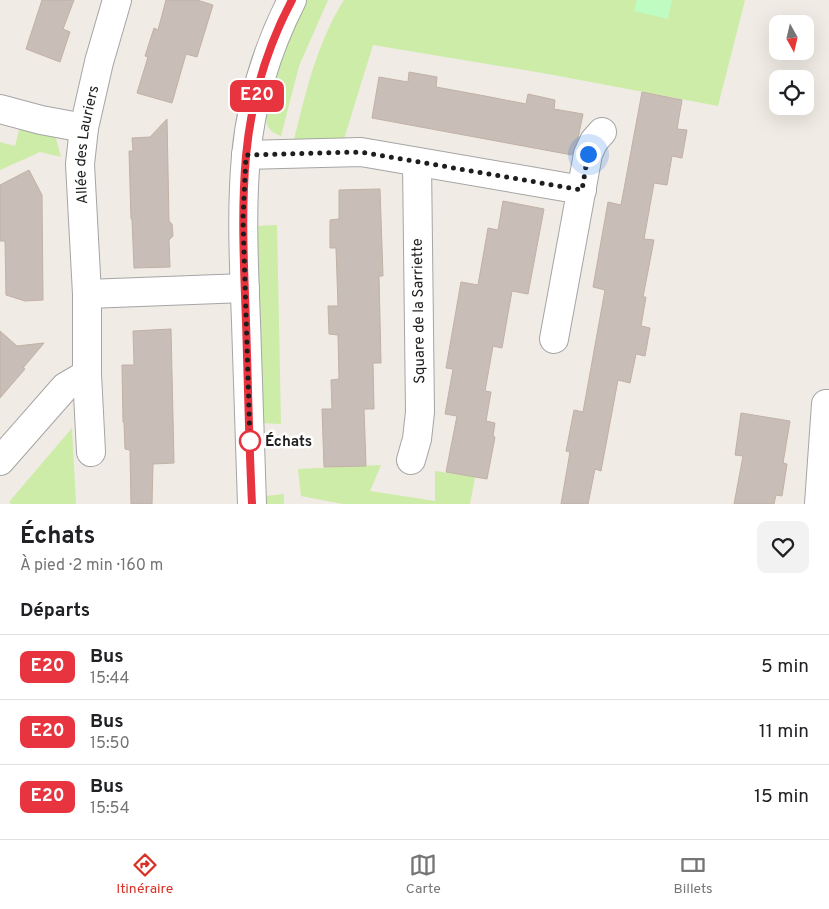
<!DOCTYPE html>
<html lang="fr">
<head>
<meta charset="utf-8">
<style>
  :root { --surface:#fff; --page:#f2f2f2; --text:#202124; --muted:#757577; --line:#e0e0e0; --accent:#d93025 }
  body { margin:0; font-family:Overpass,sans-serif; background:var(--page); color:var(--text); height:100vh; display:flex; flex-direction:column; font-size:19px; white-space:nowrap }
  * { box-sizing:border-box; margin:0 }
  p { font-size:16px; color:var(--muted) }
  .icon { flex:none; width:28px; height:28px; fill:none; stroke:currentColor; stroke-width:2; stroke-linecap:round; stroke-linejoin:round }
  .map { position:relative; height:504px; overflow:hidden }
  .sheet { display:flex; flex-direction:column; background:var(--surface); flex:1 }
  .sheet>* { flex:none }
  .badge { padding:0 10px; border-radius:8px; font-size:18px; line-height:32px }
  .needle { width:32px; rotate:172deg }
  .fabs { position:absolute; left:769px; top:15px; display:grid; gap:10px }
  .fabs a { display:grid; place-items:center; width:45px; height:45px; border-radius:10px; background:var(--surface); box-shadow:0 5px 20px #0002; font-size:25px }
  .you { position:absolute; width:25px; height:25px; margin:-12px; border:4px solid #fff; border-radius:50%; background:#1a73e8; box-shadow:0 0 0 8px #1a73e833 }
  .map>.badge { position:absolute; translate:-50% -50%; box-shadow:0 0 0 2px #fff }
  h2 { padding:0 20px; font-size:19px; line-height:45px }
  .round { display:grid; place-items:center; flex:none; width:52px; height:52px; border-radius:10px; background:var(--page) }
  .summary { display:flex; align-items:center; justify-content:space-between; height:85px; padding:0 20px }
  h1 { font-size:24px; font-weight:700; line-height:38px }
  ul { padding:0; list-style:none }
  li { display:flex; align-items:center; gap:15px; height:65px; padding:0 20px; border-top:1px solid var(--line) }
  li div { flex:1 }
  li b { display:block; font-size:19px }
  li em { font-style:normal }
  li .badge { min-width:55px; font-weight:700; text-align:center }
  .menu { display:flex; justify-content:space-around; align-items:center; height:70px; border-top:1px solid var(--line); background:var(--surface); font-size:14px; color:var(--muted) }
  .menu a { display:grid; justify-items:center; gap:2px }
  .menu .on { color:var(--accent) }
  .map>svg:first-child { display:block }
  .grass { fill:#cceca7 }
  .park { fill:#bffcc1 }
  .building { fill:#c8bdb7; stroke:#c2b1a5 }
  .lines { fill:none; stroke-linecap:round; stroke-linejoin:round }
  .minor-casing { stroke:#a5a5a5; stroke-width:30 }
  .tertiary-casing { stroke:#a5a5a5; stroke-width:30 }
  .minor { stroke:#fff; stroke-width:28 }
  .tertiary { stroke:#fff; stroke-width:28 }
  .line-casing { stroke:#fff; stroke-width:11 }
  .line { stroke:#e7343f; stroke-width:8 }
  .walk { stroke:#1e1e1e; stroke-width:5; stroke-dasharray:0 9 }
  .stop-dot { fill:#fff; stroke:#e7343f; stroke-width:2.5 }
  .labels { text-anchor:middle; stroke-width:5; stroke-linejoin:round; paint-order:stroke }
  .street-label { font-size:15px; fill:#1e1e1e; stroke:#fff }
  .stop-label { font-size:15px; font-weight:bold; fill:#1e1e1e; stroke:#fff; text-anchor:start }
</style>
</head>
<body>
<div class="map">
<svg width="829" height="504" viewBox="0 0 829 504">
  <rect width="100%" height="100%" fill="#f0ebe4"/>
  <path class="grass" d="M307 0H328L299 66 281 136C271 132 266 128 266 117 276 77 287 37 307 0Z
    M344 0H745L718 106 548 74 373 45 344 139 294 140C306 91 317 43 344 0Z
    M20 126 55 135 61 157 40 152 0 170V142L15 146Z
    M277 225 281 424 262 423 257 226Z
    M72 428 76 504H11L9 502Z
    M381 465 370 491 435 501V471L475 477 470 504H343L301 496 298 469Z
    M284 494V504H265V496Z"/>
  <path class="park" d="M637 0H672L668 19 634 11Z"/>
  <path class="building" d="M42 0H74L63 29 70 32 60 62 26 49Z
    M166 0H197L213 5 197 57 186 54 172 103 137 93 148 57 145 56 154 28 158 30Z
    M409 72 437 77 436 87 485 96 526 104 528 94 555 100 554 109 583 114 578 138 572 155 372 118 379 77 408 82Z
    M642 92 682 100 677 129 687 130 682 158 672 156 667 185 654 183 644 239 654 240 643 297H646L641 326 650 328 645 356 636 354 630 383 618 380 601 471 595 469 588 504H561L570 452 566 451 574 410 583 412 605 290 593 287 608 202 621 205Z
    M167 119 169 221 172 224 173 236 169 240 170 267 134 268 132 220 131 219 129 151H133L132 138 150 137Z
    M29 170 42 195 43 300 25 301 6 295 5 241H0V185Z
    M380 189 383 276H379L381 363H373L374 409H364L366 466 324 467 322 409H332L331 380 339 379 338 335 329 334 328 306H338L336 248H330V220L339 219V190Z
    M503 201 544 209 528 294 512 291 502 348 493 346 485 391 491 392 486 421 495 423 493 436 495 437 487 479 446 472 457 416 445 414 453 369 446 368 461 282 478 285 488 228 498 230Z
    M171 329 174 463 153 464 152 504H131L130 450 125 449 124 423 123 422 122 365H134L133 331Z
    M0 331 17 346 44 343 23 368 25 369 0 398Z
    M741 413 790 421 783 463 787 464 782 496 776 495 774 504H734L743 456 735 455Z"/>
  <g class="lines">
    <defs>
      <g id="minor">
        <path d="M0 109 41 120 84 128"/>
        <path d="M246 155 361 152 582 190"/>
        <path d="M87 294 245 288"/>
        <path d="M554 339 588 154 594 141 602 132"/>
        <path id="s1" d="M91 452 87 374V294L80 164 84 128 99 62 117 0"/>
        <path d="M411 460 417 439 420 412 417 162"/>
        <path d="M0 461 65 387 87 374"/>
        <path d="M819 504 826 404H829"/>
      </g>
      <path id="tertiary" d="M252 504C250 443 248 383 246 322 244 267 241 211 246 156 251 102 268 47 292 0"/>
    </defs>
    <use href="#minor" class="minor-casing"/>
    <use href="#tertiary" class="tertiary-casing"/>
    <use href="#minor" class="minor"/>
    <use href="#tertiary" class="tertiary"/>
  </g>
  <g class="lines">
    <defs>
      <path id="line" d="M252 504C249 443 248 383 246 322 244 267 241 211 246 156 251 102 267 47 292 0"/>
    </defs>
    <use href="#line" class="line-casing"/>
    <use href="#line" class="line"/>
    <path class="walk" d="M250 441 243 219 246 155 361 152 582 190 588 154"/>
  </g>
  <circle class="stop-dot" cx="250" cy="441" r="10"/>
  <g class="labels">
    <g class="street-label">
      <text dy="5" stroke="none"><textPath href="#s1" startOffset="308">Allée des Lauriers</textPath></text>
      <text transform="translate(418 311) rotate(-91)" y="5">Square de la Sarriette</text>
    </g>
    <g class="stop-label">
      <text x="265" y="446">Échats</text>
    </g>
  </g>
</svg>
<div class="fabs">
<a><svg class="needle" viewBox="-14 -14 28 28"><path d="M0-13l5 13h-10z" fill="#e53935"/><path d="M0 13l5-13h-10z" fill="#757577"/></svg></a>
<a><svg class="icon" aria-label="locate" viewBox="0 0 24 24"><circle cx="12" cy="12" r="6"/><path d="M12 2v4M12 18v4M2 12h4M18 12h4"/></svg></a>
</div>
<div class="you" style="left:588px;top:154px"></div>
<b class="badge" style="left:257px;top:96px;background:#e7343f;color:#fff">E20</b>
</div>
<section class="sheet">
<div class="summary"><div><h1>Échats</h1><p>À pied · 2 min · 160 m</p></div><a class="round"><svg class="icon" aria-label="heart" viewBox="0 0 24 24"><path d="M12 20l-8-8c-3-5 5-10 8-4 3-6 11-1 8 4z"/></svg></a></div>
<h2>Départs</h2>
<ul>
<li><span class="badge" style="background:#e7343f;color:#fff">E20</span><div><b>Bus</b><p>15:44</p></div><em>5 min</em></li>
<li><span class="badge" style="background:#e7343f;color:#fff">E20</span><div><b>Bus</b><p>15:50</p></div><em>11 min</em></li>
<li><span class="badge" style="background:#e7343f;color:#fff">E20</span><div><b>Bus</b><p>15:54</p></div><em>15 min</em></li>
</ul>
</section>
<nav class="menu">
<a class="on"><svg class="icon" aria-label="directions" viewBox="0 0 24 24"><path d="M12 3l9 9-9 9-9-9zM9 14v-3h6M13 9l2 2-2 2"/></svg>Itinéraire</a>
<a><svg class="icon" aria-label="map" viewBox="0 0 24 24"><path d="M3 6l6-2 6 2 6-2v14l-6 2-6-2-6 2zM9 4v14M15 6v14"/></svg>Carte</a>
<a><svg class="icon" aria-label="tickets" viewBox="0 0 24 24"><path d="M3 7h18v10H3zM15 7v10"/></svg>Billets</a>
</nav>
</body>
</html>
